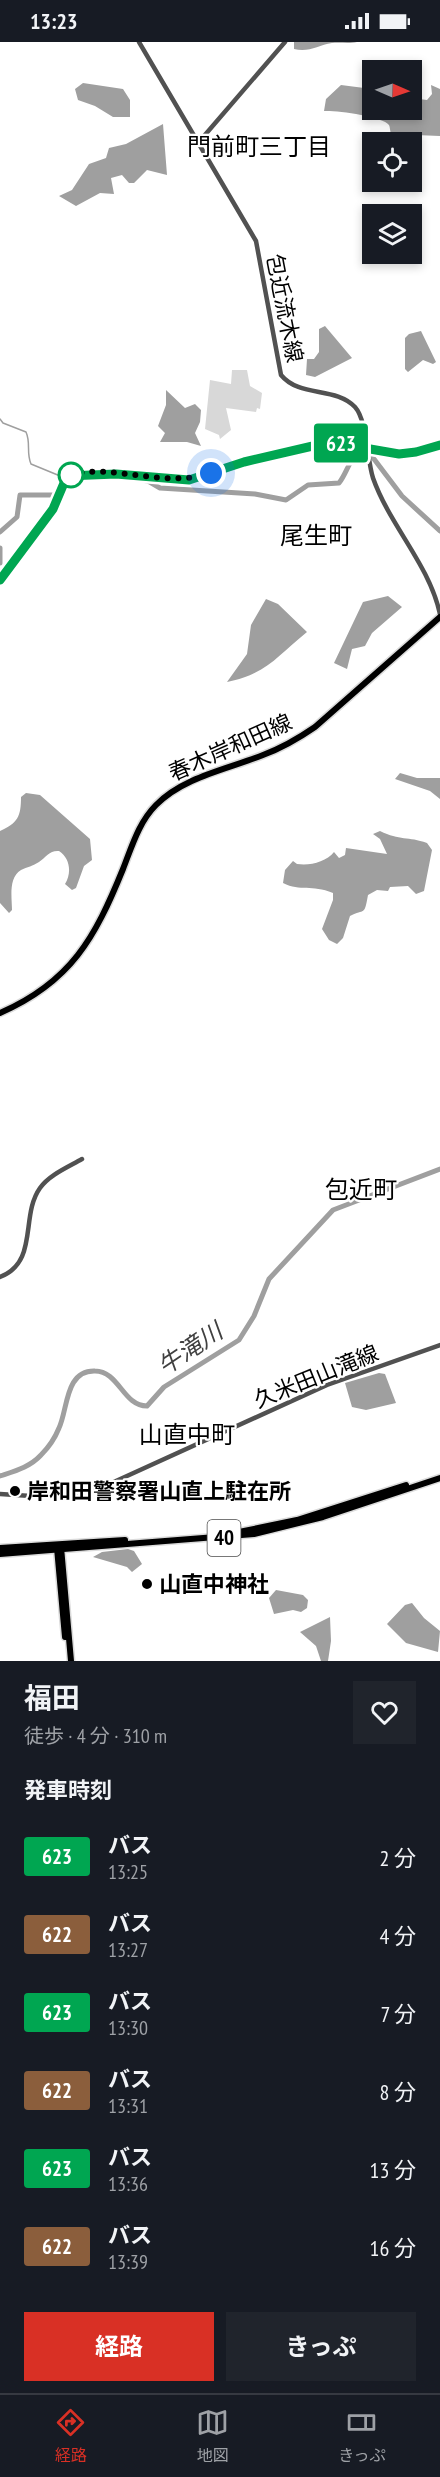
<!DOCTYPE html>
<html lang="ja">
<head>
<meta charset="utf-8">
<style>
  :root { --surface:#171b24; --page:#20242c; --text:#f1f3f6; --muted:#9ea1a6; --line:#363941; --accent:#d93025 }
  body { margin:0; font-family:"PT Sans Narrow","Noto Sans JP",sans-serif; background:var(--page); color:var(--text); height:100vh; display:flex; flex-direction:column; font-size:22px; white-space:nowrap }
  * { box-sizing:border-box; margin:0 }
  p { font-size:20px; color:var(--muted) }
  .icon { flex:none; width:33px; height:33px; fill:none; stroke:currentColor; stroke-width:2; stroke-linecap:round; stroke-linejoin:round }
  .map { position:relative; height:1619px; overflow:hidden }
  .details { display:flex; flex-direction:column; background:var(--surface); flex:1 }
  .details>* { flex:none }
  .badge { padding:0 12px; border-radius:4px; font-size:21px; line-height:39px }
  .needle { width:39px; rotate:92deg }
  .tools { position:absolute; left:362px; top:18px; display:grid; gap:12px }
  .tools a { display:grid; place-items:center; width:60px; height:60px; border-radius:0px; background:var(--surface); box-shadow:0 3px 9px #0003; font-size:30px }
  .you { position:absolute; width:30px; height:30px; margin:-15px; border:4px solid #fff; border-radius:50%; background:#1a73e8; box-shadow:0 0 0 9px #1a73e833 }
  .map>.badge { position:absolute; translate:-50% -50%; box-shadow:0 0 0 3px #fff }
  h2 { padding:0 24px; font-size:22px; line-height:54px }
  .round { display:grid; place-items:center; flex:none; width:63px; height:63px; border-radius:0px; background:var(--page) }
  .summary { display:flex; align-items:center; justify-content:space-between; height:102px; padding:0 24px }
  h1 { font-size:28px; font-weight:700; line-height:45px }
  .action { display:flex; gap:12px; margin-top:auto; padding:12px 24px }
  .action a { flex:1; height:69px; border-radius:0px; background:var(--accent); color:#fff; font-size:24px; font-weight:700; line-height:69px; text-align:center }
  .action a+a { background:var(--page); color:var(--text) }
  ul { padding:0; list-style:none }
  li { display:flex; align-items:center; gap:18px; height:78px; padding:0 24px }
  li div { flex:1 }
  li b { display:block; font-size:22px }
  li em { font-style:normal }
  li .badge { min-width:66px; font-weight:700; text-align:center }
  .status { display:flex; justify-content:space-between; align-items:center; height:42px; padding:0 30px; background:var(--surface); direction:ltr }
  .status svg { height:16px; fill:currentColor }
  .tab-bar { display:flex; justify-content:space-around; align-items:center; height:84px; border-top:2px solid var(--line); background:var(--surface); font-size:16px; color:var(--muted) }
  .tab-bar a { display:grid; justify-items:center; gap:3px }
  .tab-bar .current { color:var(--accent) }
  .map>svg:first-child { display:block }
  .green { fill:#d8d8d8 }
  .water { fill:#9f9f9f }
  .lines { fill:none; stroke-linecap:round; stroke-linejoin:round }
  .stream { stroke:#9f9f9f; stroke-width:1.5 }
  .river { stroke:#9f9f9f; stroke-width:5 }
  .major-casing { stroke:#dbdbdb; stroke-width:9 }
  .minor { stroke:#515151; stroke-width:4.5 }
  .major { stroke:#000; stroke-width:6 }
  .line-casing { stroke:#fff; stroke-width:14 }
  .line { stroke:#00a651; stroke-width:9 }
  .walk { stroke:#000; stroke-width:6; stroke-dasharray:0 10.8 }
  .stop-dot { fill:#fff; stroke:#00a651; stroke-width:3 }
  .poi-dot { fill:#000; stroke:#fff; stroke-width:2 }
  .labels { text-anchor:middle; stroke-width:4.5; stroke-linejoin:round; paint-order:stroke }
  .shield { fill:#fff; stroke:#4c4c4c; stroke-width:1.5 }
  .shield-label { font-size:21px; font-weight:bold; fill:#000 }
  .street-label { font-size:22px; fill:#000; stroke:#fff }
  .poi-label { font-size:22px; font-weight:bold; fill:#000; stroke:#fff; text-anchor:start }
  .neighbourhood-label { font-size:24px; fill:#000; stroke:#fff }
  .water-label { font-size:24px; font-style:italic; fill:#404040; stroke:#fff }
</style>
</head>
<body>
<div class="status"><b>13:23</b><svg viewBox="0 0 49 12"><path d="M0 12V9h3v3zM5 12V6h3v6zM10 12V3h3v9zM15 12V0h3v12zM26 1h20v11H26zM47 4h2v5h-2z"/></svg></div>
<div class="map">
<svg width="440" height="1619" viewBox="0 0 440 1619">
  <rect width="100%" height="100%" fill="#fff"/>
  <path class="green" d="M232 328H247L250 344 262 351 260 367 257 366 256 370 226 366 231 388 220 397 219 393 205 387 210 338 231 342Z"/>
  <path class="water" d="M294 0H357C348 2 341 0 332 1 318 3 309 11 294 7Z
    M83 41 123 47 130 58V75H113L95 64 78 58 75 47Z
    M341 43 372 47V68H411V56L427 58 432 52 431 43 440 47V94L391 92C390 89 390 85 389 83 383 74 334 68 324 69L326 57Z
    M163 82 167 133 147 128 134 141H129L122 133 111 136 114 152 100 151 76 164 59 154 72 148 89 122 106 116 109 106 126 102Z
    M325 284 352 316 315 335 306 333 307 317H314L319 310V287Z
    M421 289 436 320 433 322 423 318 408 330 405 327V296L409 292Z
    M166 348 185 366 195 362 201 368 200 380 195 391 201 404 187 400H160L165 391 158 384 166 363Z
    M388 554 402 565 372 591 365 604 352 607 347 627 334 621 363 560Z
    M266 557 278 562 307 590C277 614 267 632 227 640L247 612 251 583Z
    M400 731 417 736H440V757L430 749 395 737Z
    M26 751 40 753 90 797 92 818 84 824 76 846 72 848 65 842C72 831 70 816 59 809 50 808 46 815 39 820 33 824 27 825 21 828 8 836 12 856 12 868L9 871 0 861V789C18 781 21 774 21 755Z
    M380 789C400 799 408 794 427 801L432 808 424 849 416 852 408 844 390 845 388 849 377 848 368 853C364 875 365 866 350 874L343 896 337 902 329 898 322 887 333 858V851C311 842 301 850 283 841L285 828 293 819 297 822C310 824 326 820 334 810L339 816 345 813 346 806 387 812 380 797 373 792Z
    M379 1331 385 1332 396 1361 366 1368 352 1365 345 1341Z
    M128 1507 134 1509 142 1522 132 1530 127 1525 93 1515 102 1510Z
    M276 1548 303 1553 308 1558 307 1566 301 1570 293 1568 274 1572 269 1556Z
    M412 1561 424 1576 440 1589 438 1610 406 1601 387 1582 405 1563Z
    M330 1575 331 1599 328 1619H321L316 1604 300 1590Z"/>
  <g class="lines">
    <path class="stream" d="M0 377 3 381 26 390C31 401 26 410 31 422L65 436"/>
    <path class="river" d="M113 434 148 439 160 446 255 452 286 458 308 443 339 441C350 427 349 408 371 413L402 454 440 489
      M0 490 17 475 20 453H57L63 439 86 434
      M0 506V521
      M0 1434C15 1429 30 1425 41 1413 48 1406 55 1396 59 1386 68 1367 65 1328 95 1329 119 1329 123 1364 147 1364L164 1345 239 1298 254 1274 269 1237 333 1168 440 1127"/>
    <defs>
      <path id="major" d="M0 971C71 940 95 896 123 827 132 804 139 780 156 763 183 735 228 727 263 713 282 706 299 696 315 685L440 575
        M234 1491 297 1478 406 1443
        M61 1505 71 1619
        M0 1506 125 1498
        M57 1506 65 1595
        M0 1512 254 1492 323 1475 440 1436"/>
    </defs>
    <use href="#major" class="major-casing"/>
    <path class="minor" d="M139 0 256 199 281 333C300 356 335 344 355 365 367 378 367 418 373 436 390 484 429 522 440 572
      M198 101 285 0
      M66 435 74 432H106L189 437 245 420 330 400 399 412 416 410 440 403
      M0 1235C39 1220 20 1174 40 1146 49 1133 68 1125 82 1117
      M0 1452 31 1454 94 1449 327 1343 440 1303"/>
    <use href="#major" class="major"/>
  </g>
  <g class="lines">
    <defs>
      <path id="line" d="M0 538 53 467 67 434 116 432 189 438 244 420 330 400 399 412 416 410 440 403"/>
    </defs>
    <use href="#line" class="line-casing"/>
    <use href="#line" class="line"/>
    <path class="walk" d="M71 433C113 421 165 447 211 431"/>
  </g>
  <circle class="stop-dot" cx="71" cy="433" r="12"/>
  <g class="poi-dot">
    <circle cx="15" cy="1449" r="6"/>
    <circle cx="147" cy="1542" r="6"/>
  </g>
  <g class="labels">
    <rect class="shield" x="207.5" y="1478" width="33" height="36" rx="4.5"/>
    <g class="shield-label">
      <text x="224" y="1503">40</text>
    </g>
    <g class="street-label">
      <text transform="translate(285 266) rotate(79)" y="8">包近流木線</text>
      <text transform="translate(230 705) rotate(-24)" y="8">春木岸和田線</text>
      <text transform="translate(316 1334) rotate(-22)" y="8">久米田山滝線</text>
    </g>
    <g class="poi-label">
      <text x="27" y="1457">岸和田警察署山直上駐在所</text>
      <text x="159" y="1550">山直中神社</text>
    </g>
    <g class="neighbourhood-label">
      <text x="259" y="113">門前町三丁目</text>
      <text x="316" y="502">尾生町</text>
      <text x="361" y="1156">包近町</text>
      <text x="187" y="1401">山直中町</text>
    </g>
    <g class="water-label">
      <text transform="translate(190 1307) rotate(-34)" y="8">牛滝川</text>
    </g>
  </g>
</svg>
<div class="tools">
<a><svg class="needle" viewBox="-14 -14 28 28"><path d="M0-13l5 13h-10z" fill="#e53935"/><path d="M0 13l5-13h-10z" fill="#9ea1a6"/></svg></a>
<a><svg class="icon" aria-label="locate" viewBox="0 0 24 24"><circle cx="12" cy="12" r="6"/><path d="M12 2v4M12 18v4M2 12h4M18 12h4"/></svg></a>
<a><svg class="icon" aria-label="layers" viewBox="0 0 24 24"><path d="M12 4l9 5-9 5-9-5zM3 14l9 5 9-5"/></svg></a>
</div>
<div class="you" style="left:211px;top:431px"></div>
<b class="badge" style="left:341px;top:401px;background:#00a651;color:#fff">623</b>
</div>
<section class="details">
<div class="summary"><div><h1>福田</h1><p>徒歩 · 4 分 · 310 m</p></div><a class="round"><svg class="icon" aria-label="heart" viewBox="0 0 24 24"><path d="M12 20l-8-8c-3-5 5-10 8-4 3-6 11-1 8 4z"/></svg></a></div>
<h2>発車時刻</h2>
<ul>
<li><span class="badge" style="background:#00a651;color:#fff">623</span><div><b>バス</b><p>13:25</p></div><em>2 分</em></li>
<li><span class="badge" style="background:#8b5e3c;color:#fff">622</span><div><b>バス</b><p>13:27</p></div><em>4 分</em></li>
<li><span class="badge" style="background:#00a651;color:#fff">623</span><div><b>バス</b><p>13:30</p></div><em>7 分</em></li>
<li><span class="badge" style="background:#8b5e3c;color:#fff">622</span><div><b>バス</b><p>13:31</p></div><em>8 分</em></li>
<li><span class="badge" style="background:#00a651;color:#fff">623</span><div><b>バス</b><p>13:36</p></div><em>13 分</em></li>
<li><span class="badge" style="background:#8b5e3c;color:#fff">622</span><div><b>バス</b><p>13:39</p></div><em>16 分</em></li>
</ul>
<div class="action"><a>経路</a><a>きっぷ</a></div>
</section>
<nav class="tab-bar">
<a class="current"><svg class="icon" aria-label="directions" viewBox="0 0 24 24"><path d="M12 3l9 9-9 9-9-9zM9 14v-3h6M13 9l2 2-2 2"/></svg>経路</a>
<a><svg class="icon" aria-label="map" viewBox="0 0 24 24"><path d="M3 6l6-2 6 2 6-2v14l-6 2-6-2-6 2zM9 4v14M15 6v14"/></svg>地図</a>
<a><svg class="icon" aria-label="tickets" viewBox="0 0 24 24"><path d="M3 7h18v10H3zM15 7v10"/></svg>きっぷ</a>
</nav>
</body>
</html>
